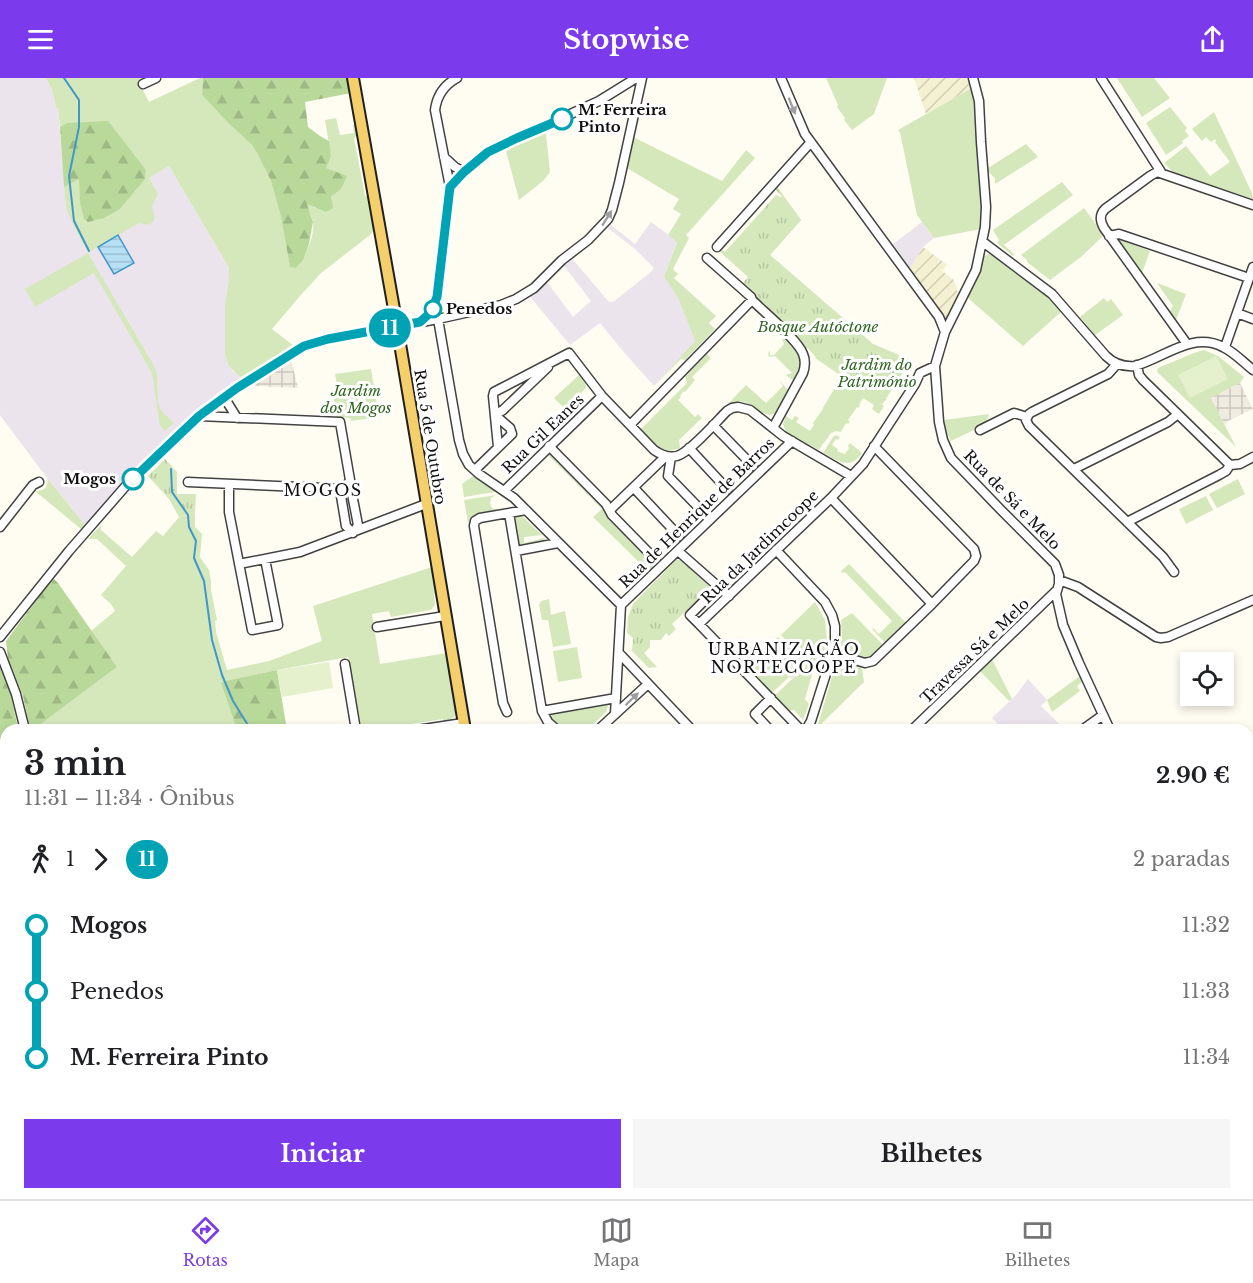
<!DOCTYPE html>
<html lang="pt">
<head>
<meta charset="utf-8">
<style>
  :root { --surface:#fff; --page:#f6f6f6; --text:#202124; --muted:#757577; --line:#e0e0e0; --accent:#7c3aed }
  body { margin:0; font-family:"Libre Baskerville",serif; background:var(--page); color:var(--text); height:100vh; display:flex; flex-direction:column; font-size:22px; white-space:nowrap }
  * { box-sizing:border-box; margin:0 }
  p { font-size:20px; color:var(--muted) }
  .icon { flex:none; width:33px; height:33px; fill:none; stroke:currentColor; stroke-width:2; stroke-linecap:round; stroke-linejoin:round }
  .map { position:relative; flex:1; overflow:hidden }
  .panel { position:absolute; left:0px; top:646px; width:1254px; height:476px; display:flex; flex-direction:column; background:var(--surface); border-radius:18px 18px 0 0; box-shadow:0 3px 9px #0003 }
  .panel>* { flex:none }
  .badge { padding:0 12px; border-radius:20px; font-size:21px; line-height:39px }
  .buttons { position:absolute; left:1180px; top:574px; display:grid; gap:12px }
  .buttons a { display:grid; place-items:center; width:54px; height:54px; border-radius:0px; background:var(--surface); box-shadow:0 3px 9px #0003; font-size:30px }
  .map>.badge { position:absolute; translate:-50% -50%; box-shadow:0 0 0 3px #fff }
  .legs { display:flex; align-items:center; gap:9px; height:66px; padding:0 24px; font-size:20px }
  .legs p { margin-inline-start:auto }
  .summary { display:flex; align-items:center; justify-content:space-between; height:102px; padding:0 24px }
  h1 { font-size:33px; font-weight:700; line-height:45px }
  .cta { display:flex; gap:12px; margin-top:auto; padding:12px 24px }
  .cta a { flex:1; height:69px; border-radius:0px; background:var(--accent); color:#fff; font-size:24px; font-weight:700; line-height:69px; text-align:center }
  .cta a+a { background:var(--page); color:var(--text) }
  ul { padding:0 24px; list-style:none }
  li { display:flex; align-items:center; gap:21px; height:66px; font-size:22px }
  li i { display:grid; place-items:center; width:9px; height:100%; margin:0 8px; background:currentColor }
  li i::after { content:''; width:15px; height:15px; margin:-8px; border:4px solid; border-radius:50%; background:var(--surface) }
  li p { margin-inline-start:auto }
  li:first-child i { background:linear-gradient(#0000 50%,currentColor 0) }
  li:last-child i { background:linear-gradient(currentColor 50%,#0000 0) }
  header { display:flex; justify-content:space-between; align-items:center; height:78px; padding:0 24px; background:var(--accent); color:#fff; font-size:27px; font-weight:700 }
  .dock { display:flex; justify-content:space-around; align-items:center; height:84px; border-top:2px solid var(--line); background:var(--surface); font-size:16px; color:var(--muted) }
  .dock a { display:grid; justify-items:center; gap:3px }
  .dock .current { color:var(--accent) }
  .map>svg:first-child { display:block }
  .industrial { fill:#ece4ed }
  .farmland { fill:url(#farmland-furrows) }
  .grass { fill:#d4e8bc }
  .forest { fill:url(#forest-firs) }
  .park { fill:url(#park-tufts) }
  .pitch { fill:#e5f0cd }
  .plaza { fill:url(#plaza-grid) }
  .water { fill:url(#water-rules); stroke:#4197c9; stroke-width:1.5 }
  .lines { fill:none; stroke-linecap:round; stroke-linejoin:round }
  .stream { stroke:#4197c9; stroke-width:2 }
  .minor-casing { stroke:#424242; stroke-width:11 }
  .major-casing { stroke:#202020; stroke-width:14 }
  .minor { stroke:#fff; stroke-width:8 }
  .major { stroke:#f4cf6c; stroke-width:10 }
  .oneway { fill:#9f9f9f }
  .line-1-casing { stroke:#fff; stroke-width:14 }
  .line-1 { stroke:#00a3b4; stroke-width:9 }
  .stop-1-dot { fill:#fff; stroke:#00a3b4; stroke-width:3 }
  .labels { text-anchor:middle; stroke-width:6; stroke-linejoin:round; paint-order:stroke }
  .stop-label { font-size:15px; font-weight:bold; fill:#0f0f0f; stroke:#fff; text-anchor:start }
  .park-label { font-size:15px; font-style:italic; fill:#316621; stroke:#fff }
  .street-label { font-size:15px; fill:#0f0f0f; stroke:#fff }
  .neighbourhood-label { font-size:16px; letter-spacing:1.5px; fill:#0f0f0f; stroke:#fff }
</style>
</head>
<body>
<header><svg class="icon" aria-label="menu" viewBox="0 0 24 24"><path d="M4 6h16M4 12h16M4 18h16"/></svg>Stopwise<svg class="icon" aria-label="share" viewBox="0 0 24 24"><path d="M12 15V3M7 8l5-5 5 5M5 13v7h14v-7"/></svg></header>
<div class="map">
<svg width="1253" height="1121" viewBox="0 0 1253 1121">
  <defs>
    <pattern id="farmland-furrows" width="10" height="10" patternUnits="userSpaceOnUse" patternTransform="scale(1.5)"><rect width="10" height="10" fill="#f4f0d2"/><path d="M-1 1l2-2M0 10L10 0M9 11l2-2" fill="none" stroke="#d0cdb3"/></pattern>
    <pattern id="forest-firs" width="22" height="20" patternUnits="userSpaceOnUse" patternTransform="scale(1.5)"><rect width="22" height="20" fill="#b9d99b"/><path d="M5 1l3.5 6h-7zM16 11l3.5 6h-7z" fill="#9eb984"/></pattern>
    <pattern id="park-tufts" width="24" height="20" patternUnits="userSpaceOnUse" patternTransform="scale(1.5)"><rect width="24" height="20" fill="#d4e8bc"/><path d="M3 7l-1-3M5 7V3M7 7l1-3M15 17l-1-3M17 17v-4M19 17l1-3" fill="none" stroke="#b5c6a0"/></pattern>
    <pattern id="plaza-grid" width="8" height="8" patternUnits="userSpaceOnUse" patternTransform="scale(1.5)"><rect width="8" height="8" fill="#efebe0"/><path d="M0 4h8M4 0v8" fill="none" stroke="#ccc8bf"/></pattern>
    <pattern id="water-rules" width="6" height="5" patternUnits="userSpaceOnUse" patternTransform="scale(1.5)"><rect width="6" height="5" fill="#b8e0f4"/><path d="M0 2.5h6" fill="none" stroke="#9dbfd0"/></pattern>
  </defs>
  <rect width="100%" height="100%" fill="#fffcf2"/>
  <path class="industrial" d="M0 0H46L52 12 56 30 58 29 66 130 73 147 88 175 139 144 147 147 155 140 152 133 149 100 169 88 229 190V200L225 226V277L232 292 237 296 244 304 198 337 88 451 47 400 0 337Z
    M606 143 635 166 651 144 677 163 664 199 678 220 695 263 654 308 622 272 600 245 570 267 527 215 544 200 573 239 591 223 561 184 569 177 609 224H613L651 194 654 190 635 171 604 147Z
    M922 144 934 160 923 169 910 192 889 169Z
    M1028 601 1047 622 1041 628 1065 652H1004L992 640 1016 617Z"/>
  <path class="farmland" d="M914 0H969L972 10 926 36Z
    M923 169 947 187 942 193 953 201 957 210 958 221 948 241H944L910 192Z
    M1248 905 1253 911V999L1248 992Z"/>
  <path class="grass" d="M46 0H141L142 2 139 4 149 24 200 0H203L202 17 228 45 252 67 258 77 271 103 281 139 290 188 296 190C305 180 315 158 313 144 312 138 308 131 306 125L315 130C332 119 338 117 346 98L325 90 331 78 325 42 336 40 340 57 354 55 353 47H357L358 57 354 60 365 118H370L375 151 370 157 321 195 300 218 272 251 294 268 241 300 229 288 225 277V226L229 200V190L169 88 149 100 158 116 152 128 155 140 152 145 147 147 139 145 88 175 154 288 157 296 158 325 161 332 174 345 165 353 160 348 152 295 94 195 35 229 25 211 88 175 73 147 66 130 64 109 79 100 120 131 145 100 146 92 102 45H67L60 49 58 30H56L52 12Z
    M826 0H887L874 36 852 52 844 42 845 40 837 29 838 27Z
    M1117 0H1154L1170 20 1142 39Z
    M972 10C976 27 975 44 977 61 979 91 983 121 981 151L934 160 917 137 900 54 898 52Z
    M1170 29 1187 50 1185 53 1189 58 1182 63 1183 65 1166 77 1146 45Z
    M1214 34 1252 115 1253 121 1178 96 1172 93 1164 85 1186 68 1210 98 1230 84 1215 64 1216 63 1215 61 1211 64 1206 59 1202 63 1192 51Z
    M545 54 546 56 550 94 543 103 519 122 505 69 528 59Z
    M633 59 722 103 746 72 755 80 686 157 689 160 673 191 678 196 674 200 716 238 709 245 715 251 685 282 681 281 654 308 695 263 678 220 664 199 677 164 668 157 681 136 673 131 679 121 627 90Z
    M1026 66 1038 79 995 106V100L988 94V90Z
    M1062 104 1073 117 1004 167 1014 176 1013 178 997 165 999 162 993 152Z
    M777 109 801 142 770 177 872 265 842 299 884 328 879 336 872 331 874 327 863 320 859 327 860 328 858 330 857 329 848 342 850 344 848 346 846 345 841 354 836 353 831 355 824 365H823L819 372 786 354 783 346 786 338 792 342 795 338 799 340 796 344 810 353 814 347 813 345 823 331V330L834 311 836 312 840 306 837 303 839 299 837 295 815 280 816 279 808 270H806L764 197 778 121 782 118 775 111Z
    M1084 130 1104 157 1081 179 1050 202 1027 184V182L1021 177Z
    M1120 162 1150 173 1142 195 1119 164Z
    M989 176 994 177 1050 220 1062 233 1023 268 968 220 979 196 983 179Z
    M1157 205 1186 216 1176 242 1170 233 1173 228Z
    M1104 220 1107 224 1111 221 1123 237 1095 257 1080 239Z
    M783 259C798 271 808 285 794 302L791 301 786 297 792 295 775 278 769 279 768 276 770 272V277H774L784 266 782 260Z
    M1204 272 1218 278 1244 299 1240 305 1211 320 1236 369 1157 294 1158 290 1194 275Z
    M707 276 711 280 692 299 695 302 685 314 684 313 680 318 681 319 678 322 695 339 698 336 702 340 679 362 680 370C662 378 652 363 641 351L687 305 685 299Z
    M371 291 379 339 351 343 350 340 337 339 332 311H338L335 296Z
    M579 297 586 307V310L565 331 554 320Z
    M779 302 788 312 776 335C758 344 752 312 726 328L746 307 766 325 783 308Z
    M989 336 986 346 951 363 946 353 944 342Z
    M836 357 840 359 838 362 836 361 832 367 838 371 837 373 845 376 849 370 848 368 850 365 862 375C850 393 839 383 823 375L833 359Z
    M550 376 604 429 609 438 657 486 649 494 593 439 602 431 548 377Z
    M473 398 495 413V414L464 419 462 406Z
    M47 400 85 447 81 451 35 413C44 413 49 409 47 400Z
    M1238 401 1245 416 1217 430 1209 416Z
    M496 417 491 420 490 426 492 430 497 432 475 438 471 443 470 450H469L464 422Z
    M1206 418 1213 432 1186 446 1179 431Z
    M195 435V449L202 456 200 479 209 492 211 503V512L217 542 215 543 216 554 227 592 269 583 322 563 313 528 432 489 437 514 434 516 435 527 431 532 391 539 389 533 372 536 380 586 447 575 456 631C456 640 452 642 444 643L443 641 373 652H362L348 579 277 592 221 605 237 652H33L117 589 91 553 115 533 111 526 101 517 126 488 97 461H88L101 447V452L132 479 156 453 163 458 179 439Z
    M521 437 542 457 524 459V465L544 460 546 464 518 469 513 439 515 438Z
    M849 486 907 546 886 566 872 551 873 550 879 556 892 543 845 494 842 495 841 493Z
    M549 521 551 537 565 533 571 566 553 569 548 542H542L539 527 541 523Z
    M815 524 825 542 827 562 805 582 781 557Z
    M852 535 884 568 872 579 866 581 839 573 842 559 841 542Z
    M778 559 787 568 773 582 789 599 770 617 745 591Z
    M826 565 824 576 817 579 805 621 809 626 803 642 794 632 785 633 772 620 808 586 807 584Z
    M577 569 582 600 558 604 553 573Z
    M992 581 1012 621 1009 623 980 593Z
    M838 583 860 588 862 591 864 604 817 650 836 585Z
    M1080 598 1082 604 1077 608 1080 613 1052 634 1047 622Z
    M606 625 608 628 606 634 587 652H562L550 640 549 635Z
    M0 774 6 782V845L0 849Z"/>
  <path class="forest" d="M203 0H348L351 15 305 24 308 49 320 58 329 63 331 78 326 90 347 98 341 111 331 119 333 130 326 134 307 126 313 144 309 166 303 182 296 190 290 189 281 139 271 103 258 77 252 67 228 45 202 17Z
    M108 43 146 92 145 101 120 131 104 140 88 144 84 141 80 125 79 101 64 109 60 49 67 45Z
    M53 500 58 505 117 589 33 652H30L23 618 8 580 6 563Z
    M0 588 11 617 18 650 15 652H6V658L0 662Z
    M277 592 287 652H237L221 605 226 603Z
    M1253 1026V1121H1154L1159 1116H1248V1030Z"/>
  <path class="park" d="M777 109 801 142 770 177 871 265 911 282 882 327 842 299 846 294 821 273 816 279 808 270H806L742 206 748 199 718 172 720 170 725 174 775 118 777 117 780 119 779 122 782 118 775 111Z
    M165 381 177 394V416H196L195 435 179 439 169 421 148 398Z
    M676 482H681L708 507 709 511 672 546 676 551 669 558 666 555 661 562H650V569L644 575 657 589 649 590 632 573 633 560 627 555 628 539 633 526Z"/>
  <path class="pitch" d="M1216 278 1228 301 1190 320 1178 297Z
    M329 584 333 610 282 619 277 592Z"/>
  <path class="plaza" d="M291 281 298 310 252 308 251 307Z
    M1240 305 1253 331 1228 343 1225 347 1211 320Z
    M789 566 808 586 792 602 773 582Z"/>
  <path class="water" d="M118 157 134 185 114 196 98 169Z"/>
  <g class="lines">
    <path class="stream" d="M64 0 79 22V49L69 98 74 143 89 173
      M171 391 172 414 188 437 189 449 196 463 194 480 204 503 212 562 222 597 233 623 251 652"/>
    <defs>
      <path id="minor" d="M781 0 805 56 939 239 945 254
        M973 0 979 23 981 64 986 129 985 149 976 192 945 254 935 288 939 344 943 362 951 380 1001 432 1055 486 1059 497V506L1056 516 1063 547 1079 585 1110 652
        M1101 0 1161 94
        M143 6 156 0
        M444 79 455 89 464 94
        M450 109 435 32C437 17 444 7 457 0
        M1109 158 1119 156 1249 200
        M983 164 1052 216 1106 278C1114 286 1123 289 1135 288 1164 280 1192 253 1223 269 1234 274 1243 284 1253 292
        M717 169 811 64
        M707 180 751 219 752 222C764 234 798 262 803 276 806 283 805 289 803 295L773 350
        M1237 235 1253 241
        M438 241 459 362 463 376 469 387 479 396 514 420 621 527
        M423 242 432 233 437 219 450 109 457 101 488 74 505 66 599 23 636 0
        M1187 266 1104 150C1100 143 1099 137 1105 131L1150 98 1157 94 1253 127
        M1225 269 1253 189
        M1117 286 1108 296 1032 334 1029 336 1026 342 1029 348 1163 479 1174 494
        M1137 287 1139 297 1143 302 1230 387
        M224 319 237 340
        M199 338 340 344 350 402 341 418 346 448 353 455 358 447 352 416 346 411
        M630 347 752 222
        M713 347 753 388
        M980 352 1014 335 1027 339
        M549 368 606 426 612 437 655 481
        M498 369 493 318 494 314 569 275 602 318 654 372C661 377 668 380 677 378 690 374 716 344 727 333L732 330 738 329 750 332 783 358 851 398
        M689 370 727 411
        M671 379 668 398 704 435
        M1074 391 1168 344 1178 336
        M475 392 512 356 510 350 495 337 503 332 548 289
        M188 404 346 411
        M229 406V434L252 552 278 547 265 481
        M634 410 679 458
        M504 413 602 318
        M831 420 932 526
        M610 432 666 378
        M509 435 542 633 548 644 557 652
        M1127 444 1219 397 1226 393 1230 387 1240 386 1253 379
        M0 449 33 407 39 404
        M776 472 825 524 832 537 835 548V562L831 580 811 643 806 652
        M516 473 558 465
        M678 473 729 518
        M239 486 300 474 426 426
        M1059 502 1078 509 1156 559 1161 560 1168 559 1253 522
        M719 508 690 537 699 546 831 420 863 386 915 306 920 295 935 288
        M621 527 792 363
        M699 546 799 650 803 652
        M377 549 445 538
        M0 559 69 473 131 402 199 338 237 310 304 268 328 261 438 241 501 227 516 221 534 210 562 182 588 162 608 141 612 132 619 105 642 0
        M0 574 16 616 25 652
        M619 575 692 652
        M832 575 865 585 873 583 932 526 974 483 976 478 974 471 874 368
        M345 586 356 652
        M542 633 616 620
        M507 634 503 625 474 448 475 443 480 440 526 432
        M615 636 621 527
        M417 652 463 645
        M598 652 648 606
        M770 652 755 636 771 620
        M788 652 795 646
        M912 652 1056 513
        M1082 652 1103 637
        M1248 677 1253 675
        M0 768 6 763
        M0 853 6 849
        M0 917 6 923
        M0 964 6 959
        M0 1032 6 1026
        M0 1069 6 1076
        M239 1116V1121
        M367 1116 371 1121
        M500 1116 505 1121
        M37 1121 43 1116
        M692 1121 698 1116"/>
      <path id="major" d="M353 0 397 248 465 652
        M1248 853 1253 849
        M627 1116 631 1121
        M990 1121 996 1116"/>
    </defs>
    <use href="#minor" class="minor-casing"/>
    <use href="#major" class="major-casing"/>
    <use href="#minor" class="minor"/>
    <use href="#major" class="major"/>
  </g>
  <defs><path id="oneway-solid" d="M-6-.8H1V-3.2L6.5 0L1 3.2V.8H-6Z" transform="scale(1.5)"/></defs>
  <g class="oneway">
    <use href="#oneway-solid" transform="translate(792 28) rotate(68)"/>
    <use href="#oneway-solid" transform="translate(607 140) rotate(-58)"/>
    <use href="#oneway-solid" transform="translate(632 621) rotate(-44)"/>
  </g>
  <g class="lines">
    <defs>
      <path id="line-1" d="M133 401 199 338 237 310 296 273 304 268 328 261 420 244 430 235 437 219 450 109 464 94 488 74 517 60 562 41"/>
    </defs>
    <use href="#line-1" class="line-1-casing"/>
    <use href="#line-1" class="line-1"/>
  </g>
  <g class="stop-1-dot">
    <circle cx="562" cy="41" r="10"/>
    <circle cx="433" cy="231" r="8"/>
    <circle cx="133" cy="401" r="10"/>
  </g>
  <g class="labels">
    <g class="stop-label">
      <text x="578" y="37">M. Ferreira<tspan x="578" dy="17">Pinto</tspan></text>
      <text x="446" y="236">Penedos</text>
      <text x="116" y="406" text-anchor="end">Mogos</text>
    </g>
    <g class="park-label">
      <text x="818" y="254">Bosque Autóctone</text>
      <text x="877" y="292">Jardim do<tspan x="877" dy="17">Património</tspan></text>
      <text x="356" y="318">Jardim<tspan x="356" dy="17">dos Mogos</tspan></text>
    </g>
    <g class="street-label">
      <text transform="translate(543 356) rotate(-44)" y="5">Rua Gil Eanes</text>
      <text transform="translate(430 359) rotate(81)" y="5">Rua 5 de Outubro</text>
      <text transform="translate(1012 422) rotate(46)" y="5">Rua de Sá e Melo</text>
      <text transform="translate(697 435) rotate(-44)" y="5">Rua de Henrique de Barros</text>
      <text transform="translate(760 469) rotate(-44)" y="5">Rua da Jardimcoope</text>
      <text transform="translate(975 573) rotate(-44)" y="5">Travessa Sá e Melo</text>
    </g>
    <g class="neighbourhood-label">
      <text x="323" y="418">MOGOS</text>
      <text x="784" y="577">URBANIZAÇÃO<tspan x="784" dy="18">NORTECOOPE</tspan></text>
    </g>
  </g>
</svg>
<div class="buttons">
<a><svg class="icon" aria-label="locate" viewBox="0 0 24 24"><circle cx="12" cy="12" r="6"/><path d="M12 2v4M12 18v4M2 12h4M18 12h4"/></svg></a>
</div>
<b class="badge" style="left:390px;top:250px;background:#00a3b4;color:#fff">11</b>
<section class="panel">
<div class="summary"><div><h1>3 min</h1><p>11:31 – 11:34 · Ônibus</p></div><b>2.90 €</b></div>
<div class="legs"><svg class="icon" aria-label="walk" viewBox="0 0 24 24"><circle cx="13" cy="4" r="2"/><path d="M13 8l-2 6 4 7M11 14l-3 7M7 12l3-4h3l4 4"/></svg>1<svg class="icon" aria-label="forward" viewBox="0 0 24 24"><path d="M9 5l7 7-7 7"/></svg><b class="badge" style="background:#00a3b4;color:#fff">11</b><p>2 paradas</p></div>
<ul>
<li><i style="color:#00a3b4"></i><b>Mogos</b><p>11:32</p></li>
<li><i style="color:#00a3b4"></i><span>Penedos</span><p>11:33</p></li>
<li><i style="color:#00a3b4"></i><b>M. Ferreira Pinto</b><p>11:34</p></li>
</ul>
<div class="cta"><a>Iniciar</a><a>Bilhetes</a></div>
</section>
</div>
<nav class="dock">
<a class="current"><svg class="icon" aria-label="directions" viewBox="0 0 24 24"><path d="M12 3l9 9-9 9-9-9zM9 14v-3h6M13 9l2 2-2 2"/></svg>Rotas</a>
<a><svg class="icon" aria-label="map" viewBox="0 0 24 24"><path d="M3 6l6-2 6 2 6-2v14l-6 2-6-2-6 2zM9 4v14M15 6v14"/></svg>Mapa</a>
<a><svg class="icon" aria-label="tickets" viewBox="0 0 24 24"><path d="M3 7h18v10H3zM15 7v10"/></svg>Bilhetes</a>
</nav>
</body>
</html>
